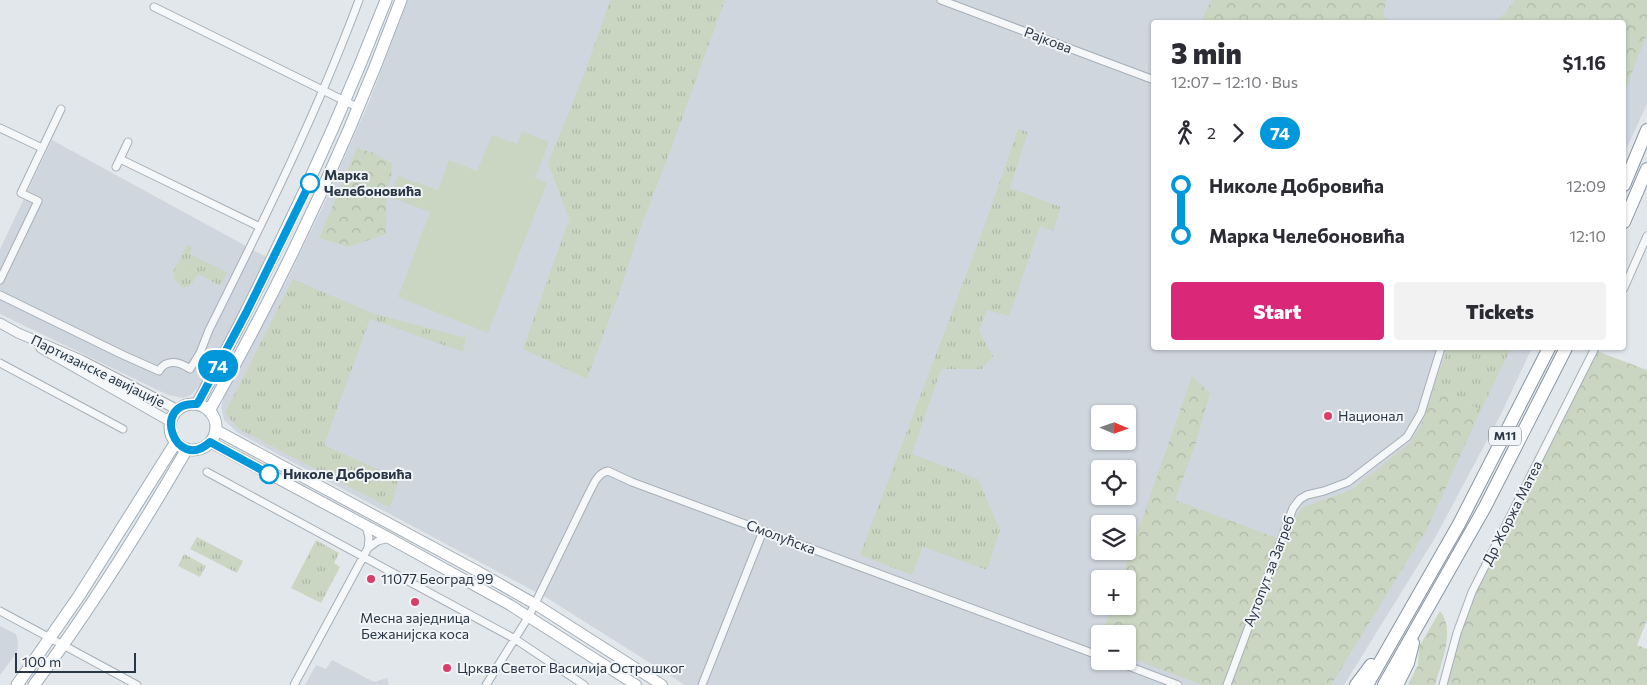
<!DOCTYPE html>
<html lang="en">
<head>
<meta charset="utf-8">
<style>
  :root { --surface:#fff; --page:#f2f2f3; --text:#2b2b33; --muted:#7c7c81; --accent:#db2777 }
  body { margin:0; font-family:Commissioner,sans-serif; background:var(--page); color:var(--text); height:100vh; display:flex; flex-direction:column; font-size:19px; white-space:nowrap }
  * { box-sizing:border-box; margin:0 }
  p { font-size:16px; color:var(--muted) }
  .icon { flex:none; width:28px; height:28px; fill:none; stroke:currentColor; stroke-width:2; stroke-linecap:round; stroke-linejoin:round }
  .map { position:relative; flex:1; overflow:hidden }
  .sheet { position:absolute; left:1151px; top:20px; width:475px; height:330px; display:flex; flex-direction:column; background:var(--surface); border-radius:5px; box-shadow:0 1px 4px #0004 }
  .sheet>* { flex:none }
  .badge { padding:0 10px; border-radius:16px; font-size:18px; line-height:32px }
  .needle { width:32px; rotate:92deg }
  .fabs { position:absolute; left:1091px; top:405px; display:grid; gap:10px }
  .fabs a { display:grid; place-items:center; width:45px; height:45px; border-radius:5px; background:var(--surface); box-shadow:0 1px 4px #0004; font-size:25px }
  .scale { position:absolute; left:15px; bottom:12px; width:121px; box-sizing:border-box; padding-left:5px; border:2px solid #283645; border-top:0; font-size:14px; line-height:18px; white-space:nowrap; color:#283645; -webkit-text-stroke:4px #f2f5f8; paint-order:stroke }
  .map>.badge { position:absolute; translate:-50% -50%; box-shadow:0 0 0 2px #fff }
  .legs { display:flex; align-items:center; gap:8px; height:55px; padding:0 20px; font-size:16px }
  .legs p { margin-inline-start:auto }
  .summary { display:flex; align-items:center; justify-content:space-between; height:85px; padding:0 20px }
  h1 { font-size:28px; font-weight:800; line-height:38px }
  .primary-button { display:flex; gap:10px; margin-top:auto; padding:10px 20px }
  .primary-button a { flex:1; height:58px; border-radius:5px; background:var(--accent); color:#fff; font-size:20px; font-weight:800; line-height:58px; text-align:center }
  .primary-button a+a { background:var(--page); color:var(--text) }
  ul { padding:0 20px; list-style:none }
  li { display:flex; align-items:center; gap:18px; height:50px; font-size:19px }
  li i { display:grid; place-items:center; width:8px; height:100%; margin:0 6px; background:currentColor }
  li i::after { content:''; width:12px; height:12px; margin:-6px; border:4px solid; border-radius:50%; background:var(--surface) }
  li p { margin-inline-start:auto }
  li:first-child i { background:linear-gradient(#0000 50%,currentColor 0) }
  li:last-child i { background:linear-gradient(currentColor 50%,#0000 0) }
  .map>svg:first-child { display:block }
  .built { fill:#d0d6de; fill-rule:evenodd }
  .grass { fill:url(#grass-tufts) }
  .forest { fill:url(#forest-crowns) }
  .pitch { fill:#cad6c2 }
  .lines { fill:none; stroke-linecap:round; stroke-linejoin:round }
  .minor-casing { stroke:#a6aeb6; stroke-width:9 }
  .tertiary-casing { stroke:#a6aeb6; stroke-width:11 }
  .secondary-casing { stroke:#a6aeb6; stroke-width:12 }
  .primary-casing { stroke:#a0adb8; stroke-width:13 }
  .trunk-casing { stroke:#8896a3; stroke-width:14 }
  .minor { stroke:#f5f7f9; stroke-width:7 }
  .tertiary { stroke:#f5f7f9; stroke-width:9 }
  .secondary { stroke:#fff; stroke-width:10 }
  .primary { stroke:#fff; stroke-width:11 }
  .trunk { stroke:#fff; stroke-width:12 }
  .line-1-casing { stroke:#fff; stroke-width:11 }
  .line-1 { stroke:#0098da; stroke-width:8 }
  .stop-1-dot { fill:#fff; stroke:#0098da; stroke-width:2.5 }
  .poi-dot { fill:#d93e69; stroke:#f2f5f8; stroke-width:2 }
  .labels { text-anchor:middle; stroke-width:4; stroke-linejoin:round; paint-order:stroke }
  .shield { fill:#f2f5f8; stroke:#656f7b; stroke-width:1 }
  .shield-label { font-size:12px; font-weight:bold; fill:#283645 }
  .street-label { font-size:14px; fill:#283645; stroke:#f2f5f8 }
  .stop-label { font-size:14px; font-weight:bold; fill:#283645; stroke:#f2f5f8; text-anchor:start }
  .poi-label { font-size:14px; fill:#283645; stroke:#f2f5f8; text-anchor:start }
</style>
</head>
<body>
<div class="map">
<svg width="1647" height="685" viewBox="0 0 1647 685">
  <defs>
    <pattern id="grass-tufts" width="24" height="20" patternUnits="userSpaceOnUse" patternTransform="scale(1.25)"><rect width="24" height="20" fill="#cad6c2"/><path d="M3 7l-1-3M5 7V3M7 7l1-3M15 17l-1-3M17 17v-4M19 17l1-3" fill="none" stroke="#aeb8a8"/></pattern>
    <pattern id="forest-crowns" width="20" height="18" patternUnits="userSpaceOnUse" patternTransform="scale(1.25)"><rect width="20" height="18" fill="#cad6c2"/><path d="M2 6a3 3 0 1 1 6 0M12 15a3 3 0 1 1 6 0" fill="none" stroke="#aeb8a8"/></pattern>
  </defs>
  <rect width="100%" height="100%" fill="#e2e7eb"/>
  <path class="built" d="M408 0H1647V104L1624 154V22H1154V348H1532L1500 416 1435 538 1344 685H685L547 598 238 433 224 420 221 408 224 396 290 274 323 206 369 102ZM1100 414H1128V441H1100ZM1100 469H1128V496H1100ZM1100 524H1128V551H1100ZM1100 579H1128V606H1100ZM1100 634H1128V661H1100Z
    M52 140 268 258 204 381 191 395 183 398 168 395 0 314V249Z
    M0 626 16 634 18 642 17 652 0 675Z
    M332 660 374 682 387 678 389 685H305L316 665 326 669Z"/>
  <path class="grass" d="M610 0H725L671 149 640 229 621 288 587 379 523 349 569 219 548 163 585 72Z
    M1018 129 1028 132 1010 188 1061 207 1053 231 1040 226 1009 316 987 310 979 331 993 356 982 369H941L912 454 978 479 1000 530 987 570 923 547 912 575 860 555 983 230Z
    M187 245 192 247 190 254 227 272 221 286 198 274 190 286 183 288 178 282 173 279 175 273 173 272Z
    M293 279 372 313 466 338 463 352 370 319 324 445 399 479 390 508 239 429 225 413Z
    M1448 348H1511L1481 410 1433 388Z
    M197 537 243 561 237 573 190 549Z
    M316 540 339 553 334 563 340 567 321 603 291 588Z
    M184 554 206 566 200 577 178 566Z"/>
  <path class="forest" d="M1211 0H1386L1383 16 1391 22H1201Z
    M1515 0H1647V34L1624 93V22H1497Z
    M357 148 374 153 392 163 391 177 387 191 386 234 349 247 319 238Z
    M1594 350 1647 370V620L1637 645 1647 649V685H1444L1465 611Z
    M1192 376 1210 393 1195 446 1175 500 1280 539 1303 507 1351 490 1410 443 1422 423 1433 388 1481 410 1427 529 1331 685H1202L1128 657V634H1102L1112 606H1128V579H1121Z
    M1440 611C1456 630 1441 663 1435 685H1408L1418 665 1419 647Z"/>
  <path class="pitch" d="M522 131 549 142 535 178 547 183 488 333 398 297 430 212 390 197 398 176 438 190 449 160 477 171 492 135 517 144Z"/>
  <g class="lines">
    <defs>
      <path id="minor" d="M941 0 1154 80
        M154 7 359 108
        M0 128 42 148
        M120 159 260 227
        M116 167 128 142
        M0 280 38 201 21 193 61 109
        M1624 288 1647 236
        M0 295 123 355 159 371C166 358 180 362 190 369L200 353 209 330C263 222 317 113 359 0
        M0 363 123 429
        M207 472 515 639 584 685
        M368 548 378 541 389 538
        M0 611 137 685
        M1115 661 1178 685
        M294 685 368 548 369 538 366 526
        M486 685 529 616 588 495C593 486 597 473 608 471L632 482 1100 656
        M702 685 763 531
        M1227 685 1293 508 1300 499 1307 495 1324 491 1348 482 1407 437 1421 413 1441 348
        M1443 685 1457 633 1472 592 1595 348"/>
      <path id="tertiary" d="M0 323 18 333 81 360 178 410
        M41 348 171 422"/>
      <path id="secondary" d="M216 430 477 571 535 604 662 685
        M210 442 389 538 510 605 636 685"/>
      <path id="primary" d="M197 404C223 358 247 311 270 263 313 176 351 90 386 0
        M170 427a23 23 0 1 1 46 0a23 23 0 1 1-46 0Z
        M209 411C284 279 348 142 401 0
        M17 685 79 596 176 442
        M34 685C90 610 140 530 187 449"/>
      <path id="trunk" d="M1624 185 1647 130
        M1624 222 1647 169
        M1356 685 1371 665
        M1367 685 1459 524 1549 348
        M1384 685 1485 507 1566 348
        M1397 685 1408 663 1413 643"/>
    </defs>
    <use href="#minor" class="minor-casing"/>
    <use href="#tertiary" class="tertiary-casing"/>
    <use href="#secondary" class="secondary-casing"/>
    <use href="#primary" class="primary-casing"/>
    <use href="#trunk" class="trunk-casing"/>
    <use href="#minor" class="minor"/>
    <use href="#tertiary" class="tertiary"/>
    <use href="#secondary" class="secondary"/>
    <use href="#primary" class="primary"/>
    <use href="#trunk" class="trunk"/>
  </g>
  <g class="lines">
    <defs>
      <path id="line-1" d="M269 474 210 442C176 474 149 401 197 404L200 399 246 313 310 183"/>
    </defs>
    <use href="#line-1" class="line-1-casing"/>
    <use href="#line-1" class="line-1"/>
  </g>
  <g class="stop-1-dot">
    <circle cx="310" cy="183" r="9"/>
    <circle cx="269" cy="474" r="9"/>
  </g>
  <g class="poi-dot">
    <circle cx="1328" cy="416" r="5"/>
    <circle cx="371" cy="579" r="5"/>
    <circle cx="415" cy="602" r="5"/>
    <circle cx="447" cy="668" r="5"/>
  </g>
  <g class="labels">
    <rect class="shield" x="1489" y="426.5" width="32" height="19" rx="4"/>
    <g class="shield-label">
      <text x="1505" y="440">M11</text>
    </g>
    <g class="street-label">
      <text transform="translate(1048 40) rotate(21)" y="5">Рајкова</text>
      <text transform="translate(98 371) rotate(26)" y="5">Партизанске авијације</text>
      <text transform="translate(1512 513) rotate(-63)" y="5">Др Жоржа Матеа</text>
      <text transform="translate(781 537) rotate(21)" y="5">Смолућска</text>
      <text transform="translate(1269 571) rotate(-69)" y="5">Аутопут за Загреб</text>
    </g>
    <g class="stop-label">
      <text x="324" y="180">Марка<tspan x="324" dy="16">Челебоновића</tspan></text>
      <text x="283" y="479">Николе Добровића</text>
    </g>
    <g class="poi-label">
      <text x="1338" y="421">Национал</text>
      <text x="381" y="584">11077 Београд 99</text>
      <text x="415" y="623" text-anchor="middle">Месна заједница<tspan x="415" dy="16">Бежанијска коса</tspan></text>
      <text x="457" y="673">Црква Светог Василија Острошког</text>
    </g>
  </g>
</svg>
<div class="fabs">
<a><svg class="needle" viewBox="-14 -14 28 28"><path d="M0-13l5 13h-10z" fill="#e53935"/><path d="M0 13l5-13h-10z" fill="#7c7c81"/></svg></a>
<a><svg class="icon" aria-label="locate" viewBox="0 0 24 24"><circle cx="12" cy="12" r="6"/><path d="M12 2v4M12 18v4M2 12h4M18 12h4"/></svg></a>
<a><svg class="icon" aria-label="layers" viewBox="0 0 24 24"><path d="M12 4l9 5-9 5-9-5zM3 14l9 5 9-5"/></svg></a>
<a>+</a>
<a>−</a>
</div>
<div class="scale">100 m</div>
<b class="badge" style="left:218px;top:366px;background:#0098da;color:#fff">74</b>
<section class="sheet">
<div class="summary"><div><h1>3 min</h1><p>12:07 – 12:10 · Bus</p></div><b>$1.16</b></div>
<div class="legs"><svg class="icon" aria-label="walk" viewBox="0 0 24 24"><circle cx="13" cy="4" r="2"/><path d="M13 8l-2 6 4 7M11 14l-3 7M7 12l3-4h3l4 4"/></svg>2<svg class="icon" aria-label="forward" viewBox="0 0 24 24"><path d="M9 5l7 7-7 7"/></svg><b class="badge" style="background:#0098da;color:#fff">74</b></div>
<ul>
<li><i style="color:#0098da"></i><b>Николе Добровића</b><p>12:09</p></li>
<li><i style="color:#0098da"></i><b>Марка Челебоновића</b><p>12:10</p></li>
</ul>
<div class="primary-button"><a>Start</a><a>Tickets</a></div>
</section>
</div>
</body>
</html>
